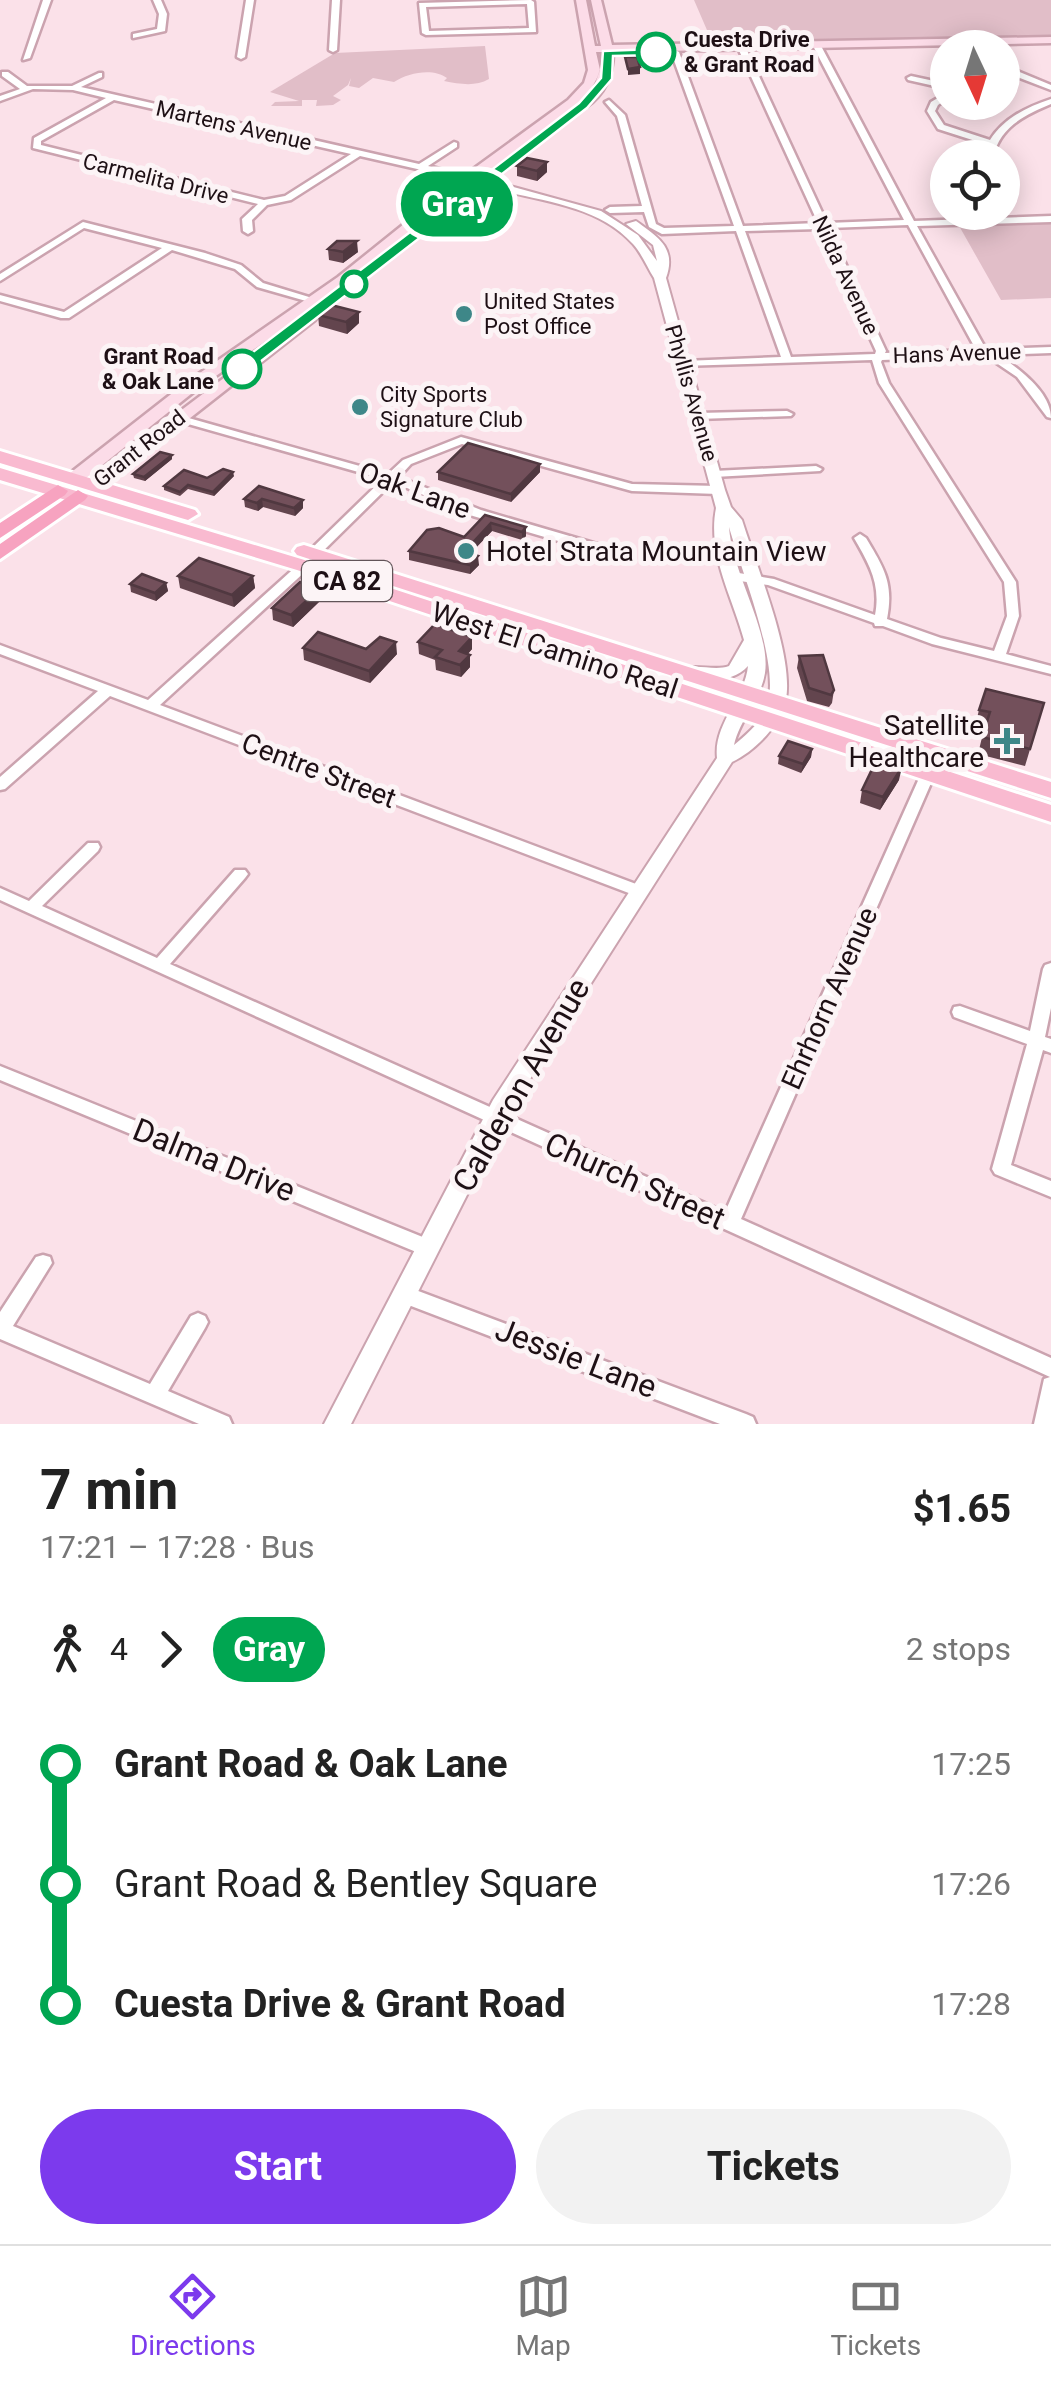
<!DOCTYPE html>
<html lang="en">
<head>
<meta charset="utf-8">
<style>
  :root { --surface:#fff; --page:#f2f2f2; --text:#222; --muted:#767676; --line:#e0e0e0; --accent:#7c3aed }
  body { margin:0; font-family:Roboto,sans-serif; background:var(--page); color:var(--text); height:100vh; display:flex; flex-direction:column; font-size:38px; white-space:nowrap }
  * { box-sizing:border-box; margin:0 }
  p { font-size:32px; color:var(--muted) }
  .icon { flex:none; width:55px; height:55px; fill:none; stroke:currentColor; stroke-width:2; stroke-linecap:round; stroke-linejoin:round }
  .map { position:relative; height:1424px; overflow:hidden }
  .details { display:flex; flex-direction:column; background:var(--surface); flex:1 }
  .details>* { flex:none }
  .badge { padding:0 20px; border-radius:32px; font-size:35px; line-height:65px }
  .needle { width:65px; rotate:176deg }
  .controls { position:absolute; left:930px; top:30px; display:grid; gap:20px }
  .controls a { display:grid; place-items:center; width:90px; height:90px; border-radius:50%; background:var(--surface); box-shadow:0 5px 25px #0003; font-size:50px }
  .map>.badge { position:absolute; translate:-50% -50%; box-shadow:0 0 0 5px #fff }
  .legs { display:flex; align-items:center; gap:15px; height:110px; padding:0 40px; font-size:32px }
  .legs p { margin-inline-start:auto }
  .overview { display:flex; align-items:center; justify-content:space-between; height:170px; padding:0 40px }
  h1 { font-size:55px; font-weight:700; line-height:75px }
  .action { display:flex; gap:20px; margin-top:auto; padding:20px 40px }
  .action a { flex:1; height:115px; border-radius:60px; background:var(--accent); color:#fff; font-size:40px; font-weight:700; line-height:115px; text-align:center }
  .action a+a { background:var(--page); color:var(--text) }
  ul { padding:0 40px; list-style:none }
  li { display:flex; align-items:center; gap:35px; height:120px; font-size:38px }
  li i { display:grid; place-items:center; width:15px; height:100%; margin:0 12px; background:currentColor }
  li i::after { content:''; width:25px; height:25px; margin:-12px; border:8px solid; border-radius:50%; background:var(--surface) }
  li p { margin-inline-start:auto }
  li:first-child i { background:linear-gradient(#0000 50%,currentColor 0) }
  li:last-child i { background:linear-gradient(currentColor 50%,#0000 0) }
  .menu { display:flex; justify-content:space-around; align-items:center; height:140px; border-top:2px solid var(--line); background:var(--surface); font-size:28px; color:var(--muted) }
  .menu a { display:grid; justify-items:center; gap:5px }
  .menu .current { color:var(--accent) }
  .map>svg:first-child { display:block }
  .green { fill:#e1bec8 }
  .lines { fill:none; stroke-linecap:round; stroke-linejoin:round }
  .minor-casing { stroke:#cba3af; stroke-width:5 }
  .tertiary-casing { stroke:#cba3af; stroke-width:4 }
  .secondary-casing { stroke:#cba3af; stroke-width:5 }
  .primary-casing { stroke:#fff; stroke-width:6 }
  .trunk-casing { stroke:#fff; stroke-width:6 }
  .minor { fill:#fff; fill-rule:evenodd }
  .tertiary { fill:#fff; fill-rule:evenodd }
  .secondary { fill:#fcdce8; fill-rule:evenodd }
  .primary { fill:#f9bad0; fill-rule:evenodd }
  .trunk { fill:#f7a3c0; fill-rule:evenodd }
  .wall { fill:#63454e }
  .shaded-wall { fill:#503840 }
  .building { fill:#73505b; stroke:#503840; stroke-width:2.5 }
  .line-1 { fill:#00a651; stroke:#fff; stroke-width:2.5 }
  .stop-1-dot { fill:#fff; stroke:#00a651; stroke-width:5 }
  .poi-dot { fill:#3e8788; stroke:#fcf4f6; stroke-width:4 }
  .labels { text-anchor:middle; stroke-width:10; stroke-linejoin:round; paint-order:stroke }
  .far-stop-label { font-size:22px; font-weight:bold; fill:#1e1015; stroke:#fcf4f6; text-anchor:start }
  .far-street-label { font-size:22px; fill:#1e1015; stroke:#fcf4f6 }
  .far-poi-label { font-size:22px; fill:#1e1015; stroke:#fcf4f6; text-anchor:start }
  .shield { fill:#fcf4f6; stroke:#615458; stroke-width:2.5 }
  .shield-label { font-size:25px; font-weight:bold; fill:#1e1015 }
  .street-label { font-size:28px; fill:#1e1015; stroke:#fcf4f6 }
  .poi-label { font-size:28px; fill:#1e1015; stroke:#fcf4f6; text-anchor:start }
  .near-street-label { font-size:32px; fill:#1e1015; stroke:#fcf4f6 }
</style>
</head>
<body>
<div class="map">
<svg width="1051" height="1424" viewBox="0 0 1051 1424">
  <rect width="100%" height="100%" fill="#fbe1e9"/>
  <path class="green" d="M694 0H1051V38L713 44Z
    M485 46 489 79C475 87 460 84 444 81L447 78C434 68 409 72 394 82L373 78 359 88 349 86 351 78 348 85 333 96 341 100 333 105 316 106 317 100H302V106H271L275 102 299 101 270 92 335 53Z
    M1051 222V298L1001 300 958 224Z"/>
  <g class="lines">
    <defs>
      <path id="minor" d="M43 0H51L30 58 23 60Z
        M153 0H161L167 14 165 31 133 38V34L157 29 159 14Z
        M246 0H254L245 57 241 59 237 57Z
        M332 0H340L337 50 333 52 329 50Z
        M531 0 534 2 536 32 426 35 422 33 419 3ZM527 4 529 28 429 31 426 7Z
        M816 42 820 44 914 221 1051 216V222L917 226 983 344 990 349 1051 347V353L999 355C1019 369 1051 392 1051 418L1047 417 1017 377 986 356 882 360 881 362 889 383 1016 582 1019 616 1006 654 1051 666V674L932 644 883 626H875L874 623 768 585 733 580 727 576 733 572 774 579 875 615C881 584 869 564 854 538L860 534 866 538C884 568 894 583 887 619L941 638 994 651 1007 616 1004 582 879 383 872 360 680 366 679 364 684 361 781 357 736 231 662 234 649 227 644 212 610 213 605 210 610 207 642 206 617 116 605 102 609 100 625 115 656 224 664 228 734 226 671 52 675 50 679 52 743 226 818 223 737 46 741 44 745 46 827 223 904 220 812 44ZM908 225 974 346 977 350 885 353 886 351 829 228ZM820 229 876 351 875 354 791 357 745 231Z
        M1002 62 1010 68 1051 85V90L1004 72Z
        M2 72H8L27 86H72L99 73H102V77L81 87 419 164 454 142 457 143V147L428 166 474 178 470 181 360 156 291 200 267 205 252 220 253 231 248 234 243 231 242 219 258 204 33 148 34 138 106 98 73 90 33 89 0 101V96L20 89 2 76ZM114 100 351 154 285 196 264 200 41 145V141Z
        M911 76 948 84V89L908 80 907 78Z
        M948 92V98L938 105 935 111 944 125 990 140C1004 118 1027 107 1051 99V104C1025 115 999 127 993 158H985L988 145 938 129 927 111 931 102Z
        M83 222 205 253 241 265 263 283 332 304 327 307 257 287 235 269 172 250 69 318H61L0 301V295L64 312 162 248 84 228 0 281V274Z
        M787 411 793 414 791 416 698 419 692 416 698 413Z
        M178 415 388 474 403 460 461 437 632 484 718 486 724 490 718 494 632 491 462 444 411 464 399 477 481 510 631 554 633 557 631 560H623L473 516 393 482 317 557 313 558 307 554 309 551 383 479 174 420V416Z
        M816 466 822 469 820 471 714 477 708 474 714 471Z
        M304 562 308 563 310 566 308 569 160 705 644 887 647 891 644 895H634L110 696 5 789 0 790V777L98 691 0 654V645L148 700 300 563Z
        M928 769 935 774 741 1219 1051 1358V1424H1034L1044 1379 1050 1377 0 900V888L29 901 88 843H98L100 847 98 851 42 906 157 958 235 870H245L248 874 245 878 170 964 725 1212 921 774Z
        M1051 963V1008L1045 1037 1051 1039V1053L1043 1050 1011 1165 1051 1181V1197L995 1174 992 1169 1027 1044 954 1017 952 1012 954 1007 960 1006 1030 1031 1043 969 1045 965Z
        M0 1066 435 1242 437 1248 435 1254 428 1256 421 1254 0 1080Z
        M43 1255 50 1257 52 1263 13 1326 150 1384 191 1316 198 1313 205 1316 208 1322 205 1328 168 1391 229 1417 232 1424H199L0 1339V1312L36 1257Z
        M405 1286 746 1414 753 1417 756 1424H720L398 1301 395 1295 398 1289Z"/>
      <path id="tertiary" d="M470 175 601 211 638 235 657 261 653 245 626 224 636 221C658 237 677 248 666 278L725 490 731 507 742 520C756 565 794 655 786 699 781 725 755 751 732 762L509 1112 351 1424H324L493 1100 717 758C713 724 745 698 748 666 733 683 697 686 678 672 691 661 713 672 729 666L744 640C732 596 707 554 716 508L654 278C647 267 642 254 633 244 592 198 520 201 466 180V176ZM729 527C741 570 779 661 768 703 764 720 747 734 734 745 740 719 761 699 765 673 771 632 732 573 729 527Z"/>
      <path id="secondary" d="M576 0H586L595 46H601L591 0H601L612 45 1051 37V43L613 52C613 75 605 94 586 107L580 103C594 86 602 74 602 52H596L600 70 595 84 576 106 475 181 348 283 196 390 81 482H69V474L184 384 338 277 465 175 568 100 584 83 588 70Z
        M310 313 317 317 315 320 101 488H89V480Z"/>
      <path id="primary" d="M0 451 195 510 198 514 188 520 181 518 0 463Z
        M0 468 311 562 1051 805V822L297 570 0 480Z
        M304 545 1051 782V798L297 555 294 551 297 547Z"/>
      <path id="trunk" d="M58 485 68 491 65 495 0 538V523Z
        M78 490 88 496 85 500 0 559V544Z"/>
    </defs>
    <use href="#minor" class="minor-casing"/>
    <use href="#tertiary" class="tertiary-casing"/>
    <use href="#secondary" class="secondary-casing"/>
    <use href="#primary" class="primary-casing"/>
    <use href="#trunk" class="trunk-casing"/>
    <use href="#minor" class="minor"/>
    <use href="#tertiary" class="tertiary"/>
    <use href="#secondary" class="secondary"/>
    <use href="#primary" class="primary"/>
    <use href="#trunk" class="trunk"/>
  </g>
  <path class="wall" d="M547 162V172L537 181 517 176V166Z
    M328 249 358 252 343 263 329 260Z
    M359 312V323L347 334 319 326 318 315Z
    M172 455V459L145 481 134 478 133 474Z
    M540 464V472L511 502 438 480V472Z
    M234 476 214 496 188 489 180 496 164 490V486L207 478Z
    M259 486 303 508 295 516 263 507 258 511 245 507 244 499Z
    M485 515 526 527V536L522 540 492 531 470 554 479 565 470 574 409 560V551L464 537Z
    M178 576H253L255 588 234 607 180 588Z
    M166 583 168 591 156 601 131 592 130 584Z
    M320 601 293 627 273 620 272 608Z
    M472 637V649L468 654 470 655V667L461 677 436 670 435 660 419 654 418 642Z
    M303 648 366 649 397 654 370 683 304 660Z
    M799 656 834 690 832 703 829 707 807 701 797 668Z
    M1044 703 1025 766 978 754 984 729 975 726 979 710Z
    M812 749 811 757 801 773 778 764 779 756Z
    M899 780 880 810 860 803 862 790Z"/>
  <path class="shaded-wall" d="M640 67V74L628 75V69Z
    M547 162V172L537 181V171Z
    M357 241 358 252 343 263V252Z
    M359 312V323L347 334 346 322Z
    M172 455V459L145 481 144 477Z
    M540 464V472L511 502V494Z
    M233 472 234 476 214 496 213 492Z
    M262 499 263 507 258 511 257 503Z
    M303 500V508L295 516 294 508Z
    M491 523 492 531 464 560V552Z
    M526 527V536L522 540V532Z
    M478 556 479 565 470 574V565Z
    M253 576 255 588 234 607 232 595Z
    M166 583 168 591 156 601 155 593Z
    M319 589 320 601 293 627 291 615Z
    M472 637V649L459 663V651Z
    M396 642 397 654 370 683 369 671Z
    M470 655V667L461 677 460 665Z
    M812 749 811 757 801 773 803 764Z
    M902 767 899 780 880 810 883 797Z"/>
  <path class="building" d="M625 57H637L640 67 628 69Z
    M527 158 547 162 537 171 517 166Z
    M337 241H357L343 252 328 249Z
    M331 305 359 312 346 322 318 315Z
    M468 443 540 464 511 494 438 472Z
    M160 452 172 455 144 477 133 474Z
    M223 469 233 472 213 492 188 485 180 492 164 486 184 470 207 478Z
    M259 486 303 500 294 508 262 499 257 503 244 499Z
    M485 515 526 527 522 532 491 523 464 552 478 556 470 565 409 551 427 530 439 528 464 537Z
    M199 558 253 576 232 595 178 576Z
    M142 574 166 583 155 593 130 584Z
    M300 582 319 589 291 615 272 608Z
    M435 624 472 637 459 651 470 655 460 665 435 657 442 650 418 642Z
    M318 632 366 649 380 637 396 642 369 671 303 648Z
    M823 655 834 690 831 695 809 688 799 656Z
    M986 689 1044 703 1030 749 982 737 990 712 979 710Z
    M788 741 812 749 803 764 779 756Z
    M877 759 902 767 883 797 862 790Z"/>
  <path class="line-1" d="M656 49 660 55 613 56 612 79 587 108 247 372H236V365L579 103 601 78 603 51Z"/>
  <g class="stop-1-dot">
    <circle cx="656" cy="52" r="18"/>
    <circle cx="354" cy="284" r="12"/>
    <circle cx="242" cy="369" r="18"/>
  </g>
  <g class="poi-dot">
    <circle cx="464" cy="314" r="10"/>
    <circle cx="360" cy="407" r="10"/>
    <circle cx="466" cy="551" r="10"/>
    <path d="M1002 726h10v10h10v10h-10v10h-10v-10h-10v-10h10z"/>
  </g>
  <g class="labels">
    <g class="far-stop-label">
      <text x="684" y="47">Cuesta Drive<tspan x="684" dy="25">&amp; Grant Road</tspan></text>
      <text x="214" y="364" text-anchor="end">Grant Road<tspan x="214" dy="25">&amp; Oak Lane</tspan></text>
    </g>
    <g class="far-street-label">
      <text transform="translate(234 125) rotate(13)" y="8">Martens Avenue</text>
      <text transform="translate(156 178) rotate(14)" y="8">Carmelita Drive</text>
      <text transform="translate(846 275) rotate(65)" y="8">Nilda Avenue</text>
      <text transform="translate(957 353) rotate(-2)" y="8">Hans Avenue</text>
      <text transform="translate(692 393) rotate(74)" y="8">Phyllis Avenue</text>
      <text transform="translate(139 448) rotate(-38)" y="8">Grant Road</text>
    </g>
    <g class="far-poi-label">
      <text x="484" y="309">United States<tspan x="484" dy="25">Post Office</tspan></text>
      <text x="380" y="402">City Sports<tspan x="380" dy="25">Signature Club</tspan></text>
    </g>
    <rect class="shield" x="302" y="561" width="90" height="40" rx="8"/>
    <g class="shield-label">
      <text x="347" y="590">CA 82</text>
    </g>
    <g class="street-label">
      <text transform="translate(415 490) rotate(20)" y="10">Oak Lane</text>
      <text transform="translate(555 650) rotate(18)" y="10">West El Camino Real</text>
      <text transform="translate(319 770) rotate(21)" y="10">Centre Street</text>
      <text transform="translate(829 998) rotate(-66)" y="10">Ehrhorn Avenue</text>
    </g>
    <g class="poi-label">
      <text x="486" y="561">Hotel Strata Mountain View</text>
      <text x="984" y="735" text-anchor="end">Satellite<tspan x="984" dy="32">Healthcare</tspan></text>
    </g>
    <g class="near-street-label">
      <text transform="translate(521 1085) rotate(-60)" y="11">Calderon Avenue</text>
      <text transform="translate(214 1160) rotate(22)" y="11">Dalma Drive</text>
      <text transform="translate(635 1181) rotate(24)" y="11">Church Street</text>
      <text transform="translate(576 1358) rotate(21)" y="11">Jessie Lane</text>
    </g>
  </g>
</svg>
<div class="controls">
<a><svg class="needle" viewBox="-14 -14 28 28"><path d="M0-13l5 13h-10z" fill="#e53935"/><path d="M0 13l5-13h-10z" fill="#767676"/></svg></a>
<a><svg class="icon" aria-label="locate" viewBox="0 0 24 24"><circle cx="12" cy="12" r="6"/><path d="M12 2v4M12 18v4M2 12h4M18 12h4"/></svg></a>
</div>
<b class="badge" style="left:457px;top:204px;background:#00a651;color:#fff">Gray</b>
</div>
<section class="details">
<div class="overview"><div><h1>7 min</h1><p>17:21 – 17:28 · Bus</p></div><b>$1.65</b></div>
<div class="legs"><svg class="icon" aria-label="walk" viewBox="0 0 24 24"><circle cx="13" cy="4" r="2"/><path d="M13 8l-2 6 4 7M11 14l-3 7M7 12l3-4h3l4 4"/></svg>4<svg class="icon" aria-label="forward" viewBox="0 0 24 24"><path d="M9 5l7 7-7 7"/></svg><b class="badge" style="background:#00a651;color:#fff">Gray</b><p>2 stops</p></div>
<ul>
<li><i style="color:#00a651"></i><b>Grant Road &amp; Oak Lane</b><p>17:25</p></li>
<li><i style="color:#00a651"></i><span>Grant Road &amp; Bentley Square</span><p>17:26</p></li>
<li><i style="color:#00a651"></i><b>Cuesta Drive &amp; Grant Road</b><p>17:28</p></li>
</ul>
<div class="action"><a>Start</a><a>Tickets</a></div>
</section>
<nav class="menu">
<a class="current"><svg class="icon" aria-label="directions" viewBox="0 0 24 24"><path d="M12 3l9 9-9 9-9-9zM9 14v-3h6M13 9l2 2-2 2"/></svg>Directions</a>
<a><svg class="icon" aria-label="map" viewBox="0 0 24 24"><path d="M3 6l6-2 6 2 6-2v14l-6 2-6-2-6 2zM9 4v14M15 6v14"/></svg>Map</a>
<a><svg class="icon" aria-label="tickets" viewBox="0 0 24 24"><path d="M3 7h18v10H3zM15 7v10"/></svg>Tickets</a>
</nav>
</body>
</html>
